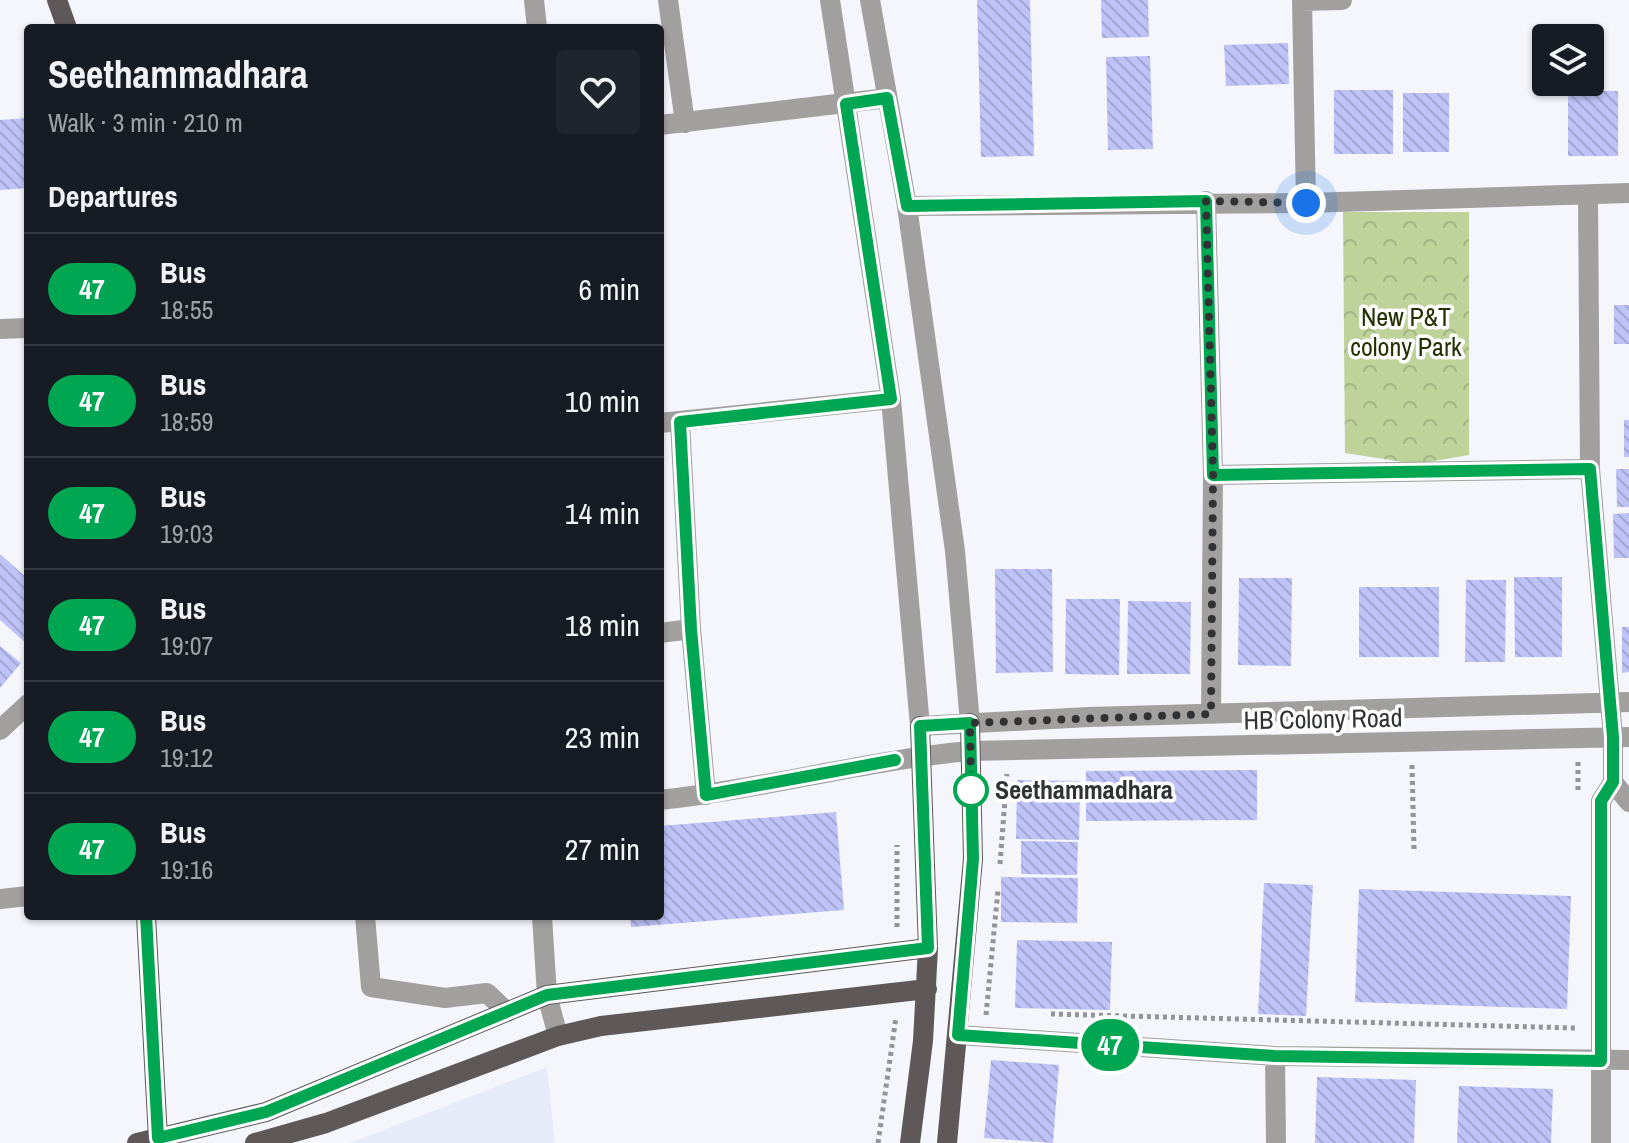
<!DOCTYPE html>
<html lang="en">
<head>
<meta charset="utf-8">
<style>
  :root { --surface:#171b24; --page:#20242c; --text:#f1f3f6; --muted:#9ea1a6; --line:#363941 }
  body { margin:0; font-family:"Archivo Narrow",sans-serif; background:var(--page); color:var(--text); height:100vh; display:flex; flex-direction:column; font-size:30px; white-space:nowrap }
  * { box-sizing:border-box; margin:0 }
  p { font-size:26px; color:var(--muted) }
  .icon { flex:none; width:44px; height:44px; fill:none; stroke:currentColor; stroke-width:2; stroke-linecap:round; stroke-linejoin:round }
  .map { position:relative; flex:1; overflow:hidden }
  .details { position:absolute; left:24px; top:24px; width:640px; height:896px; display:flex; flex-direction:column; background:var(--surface); border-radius:8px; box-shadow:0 2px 6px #0004 }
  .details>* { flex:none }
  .badge { padding:0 16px; border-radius:26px; font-size:28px; line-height:52px }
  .controls { position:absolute; left:1532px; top:24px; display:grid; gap:16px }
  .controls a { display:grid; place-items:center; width:72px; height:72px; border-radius:8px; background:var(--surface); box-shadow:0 2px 6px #0004; font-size:40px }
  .you { position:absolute; width:40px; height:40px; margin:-20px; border:6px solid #fff; border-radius:50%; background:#1a73e8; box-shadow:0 0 0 12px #1a73e833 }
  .map>.badge { position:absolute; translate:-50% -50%; box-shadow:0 0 0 4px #fff }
  h2 { padding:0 24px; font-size:30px; line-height:72px }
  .round { display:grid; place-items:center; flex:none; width:84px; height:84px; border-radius:8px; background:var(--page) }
  .summary { display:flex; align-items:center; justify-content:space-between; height:136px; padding:0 24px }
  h1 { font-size:38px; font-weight:800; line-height:60px }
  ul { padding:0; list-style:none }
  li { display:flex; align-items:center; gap:24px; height:112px; padding:0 24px; border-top:2px solid var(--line) }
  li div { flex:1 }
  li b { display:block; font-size:30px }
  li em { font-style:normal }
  li .badge { min-width:88px; font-weight:700; text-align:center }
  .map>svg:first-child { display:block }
  .built { fill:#e7ebf9 }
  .park { fill:url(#park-crowns) }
  .building { fill:url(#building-back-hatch) }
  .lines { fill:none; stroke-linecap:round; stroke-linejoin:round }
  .path { stroke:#939498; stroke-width:5; stroke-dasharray:4 4; stroke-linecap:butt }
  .minor { stroke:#a29f9f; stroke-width:20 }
  .major { stroke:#5e5958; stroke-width:20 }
  .line-casing { stroke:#fff; stroke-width:18 }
  .line { stroke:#00a651; stroke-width:12 }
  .walk { stroke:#313234; stroke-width:8; stroke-dasharray:0 14.4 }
  .stop-dot { fill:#fff; stroke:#00a651; stroke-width:4 }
  .labels { text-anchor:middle; stroke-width:7; stroke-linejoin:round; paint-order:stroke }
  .park-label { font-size:26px; fill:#233000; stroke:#fff }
  .street-label { font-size:26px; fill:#313234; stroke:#fff }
  .stop-label { font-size:26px; font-weight:bold; fill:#313234; stroke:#fff; text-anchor:start }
</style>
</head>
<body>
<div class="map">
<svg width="1629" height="1143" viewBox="0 0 1629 1143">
  <defs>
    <pattern id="park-crowns" width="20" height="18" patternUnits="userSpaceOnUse" patternTransform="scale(2)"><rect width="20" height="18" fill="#bed29a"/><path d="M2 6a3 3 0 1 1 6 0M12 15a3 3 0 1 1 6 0" fill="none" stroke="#a4b585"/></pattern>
    <pattern id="building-back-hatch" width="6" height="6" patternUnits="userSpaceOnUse" patternTransform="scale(2)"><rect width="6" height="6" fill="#bec2f7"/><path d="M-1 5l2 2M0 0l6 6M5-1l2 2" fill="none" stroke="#a4a7d4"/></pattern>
  </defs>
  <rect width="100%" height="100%" fill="#f4f6fc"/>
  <path class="built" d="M547 1067 555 1143H350Z"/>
  <path class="park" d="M1343 212H1469V455L1416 464 1345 453Z"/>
  <path class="building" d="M977 0H1030L1034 156 981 157Z
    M1101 0H1148L1149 37 1102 38Z
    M1288 43 1289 84 1226 86 1224 45Z
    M1150 56 1153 149 1108 150 1106 57Z
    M1334 90H1393V154H1334Z
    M1568 91H1618V156H1568Z
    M1403 93H1449V152H1403Z
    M28 118V188L0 190V120Z
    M1614 305H1629V344H1614Z
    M1624 420H1629V457H1624Z
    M1616 469H1629V507H1617Z
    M1629 513V558H1614L1613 514Z
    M0 554 28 579V645L0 620Z
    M995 569H1052L1053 672 996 673Z
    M1514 577H1562V657H1515Z
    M1239 578H1292L1291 666 1238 665Z
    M1466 580H1506L1505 662H1465Z
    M1359 587H1439V657H1359Z
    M1066 599H1120L1119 675 1065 674Z
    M1128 601 1191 602 1190 674H1127Z
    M1622 627H1629V672L1622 673Z
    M0 646 21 663 0 688Z
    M1257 770V820L1086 821V771Z
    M1017 780 1080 781 1079 840 1016 839Z
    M836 812 844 910 631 927 630 916H660V826Z
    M1021 841 1078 842 1077 875 1021 874Z
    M1001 877 1078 878 1077 923 1001 922Z
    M1264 883 1313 885 1306 1016 1258 1014Z
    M1359 889 1571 896 1567 1009 1355 1002Z
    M1017 940 1112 942 1110 1010 1015 1008Z
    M991 1060 1059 1065 1053 1143 984 1138Z
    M1317 1077 1416 1080 1414 1143H1315Z
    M1459 1086 1553 1089 1551 1143H1457Z"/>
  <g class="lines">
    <path class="path" d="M1412 765 1414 850
      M1578 790V760
      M1000 864 1007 774
      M897 927V845
      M1051 1014 1575 1028
      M986 1015 998 890
      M878 1143 896 1017"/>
    <path class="minor" d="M534 0 537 28
      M668 0 685 123
      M830 0 891 399 920 726 1089 717 1629 702
      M870 0 907 206 955 551 970 723
      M1302 0 1306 203
      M1302 1 1342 0
      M660 125 887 98
      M1588 195 1590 469 1613 737V782L1601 801V1143
      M1206 201 1213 475 1211 714
      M907 206 1306 203 1629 193
      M0 329 28 328
      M680 422 691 629 706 795
      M660 423 891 399
      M1213 475 1590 469
      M660 633 691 629
      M0 730 28 704
      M1613 782 1629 802
      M660 800C765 789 866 760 971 751L1629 737
      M0 899 28 896
      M365 916 371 987 445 998 487 993 507 1012
      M542 916 547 995 558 1036
      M958 1035 1275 1056 1629 1060
      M1275 1056 1276 1143"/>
    <path class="major" d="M57 0 67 28
      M146 916 158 1138
      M137 1143 266 1112 547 995 928 948
      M255 1143 326 1123 558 1036 601 1026 927 989
      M910 1143 923 1041 928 948 920 726
      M947 1143 973 859 970 723"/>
  </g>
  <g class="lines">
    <defs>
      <path id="line" d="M146 916 158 1138 266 1112 547 995 928 948 920 726 970 723 973 859 958 1035 1275 1056 1601 1061V801L1613 782V737L1590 469 1213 475 1206 201 907 206 887 98 846 104 891 399 680 422 691 629 706 795 895 760"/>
    </defs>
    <use href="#line" class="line-casing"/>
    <use href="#line" class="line"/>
    <path class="walk" d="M971 790 970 723 1211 714 1213 475 1206 201 1306 203"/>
  </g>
  <circle class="stop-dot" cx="971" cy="790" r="16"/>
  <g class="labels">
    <g class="park-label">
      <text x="1406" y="326">New P&amp;T<tspan x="1406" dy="30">colony Park</tspan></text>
    </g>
    <g class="street-label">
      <text transform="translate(1323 719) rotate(-1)" y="9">HB Colony Road</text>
    </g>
    <g class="stop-label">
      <text x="995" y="799">Seethammadhara</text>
    </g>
  </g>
</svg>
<div class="controls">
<a><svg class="icon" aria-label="layers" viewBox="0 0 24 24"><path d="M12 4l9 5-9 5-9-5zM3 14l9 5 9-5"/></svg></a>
</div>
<div class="you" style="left:1306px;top:203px"></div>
<b class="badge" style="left:1110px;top:1045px;background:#00a651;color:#fff">47</b>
<section class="details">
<div class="summary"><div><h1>Seethammadhara</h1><p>Walk · 3 min · 210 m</p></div><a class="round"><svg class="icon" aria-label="heart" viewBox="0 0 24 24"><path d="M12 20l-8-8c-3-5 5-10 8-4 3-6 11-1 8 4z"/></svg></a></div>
<h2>Departures</h2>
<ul>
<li><span class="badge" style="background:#00a651;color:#fff">47</span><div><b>Bus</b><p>18:55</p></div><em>6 min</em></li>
<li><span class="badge" style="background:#00a651;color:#fff">47</span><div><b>Bus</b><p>18:59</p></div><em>10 min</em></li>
<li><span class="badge" style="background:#00a651;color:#fff">47</span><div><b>Bus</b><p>19:03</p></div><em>14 min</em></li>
<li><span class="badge" style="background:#00a651;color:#fff">47</span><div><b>Bus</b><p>19:07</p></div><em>18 min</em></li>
<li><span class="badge" style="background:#00a651;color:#fff">47</span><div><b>Bus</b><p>19:12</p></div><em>23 min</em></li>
<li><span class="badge" style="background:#00a651;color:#fff">47</span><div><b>Bus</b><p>19:16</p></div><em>27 min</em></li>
</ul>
</section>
</div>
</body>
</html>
